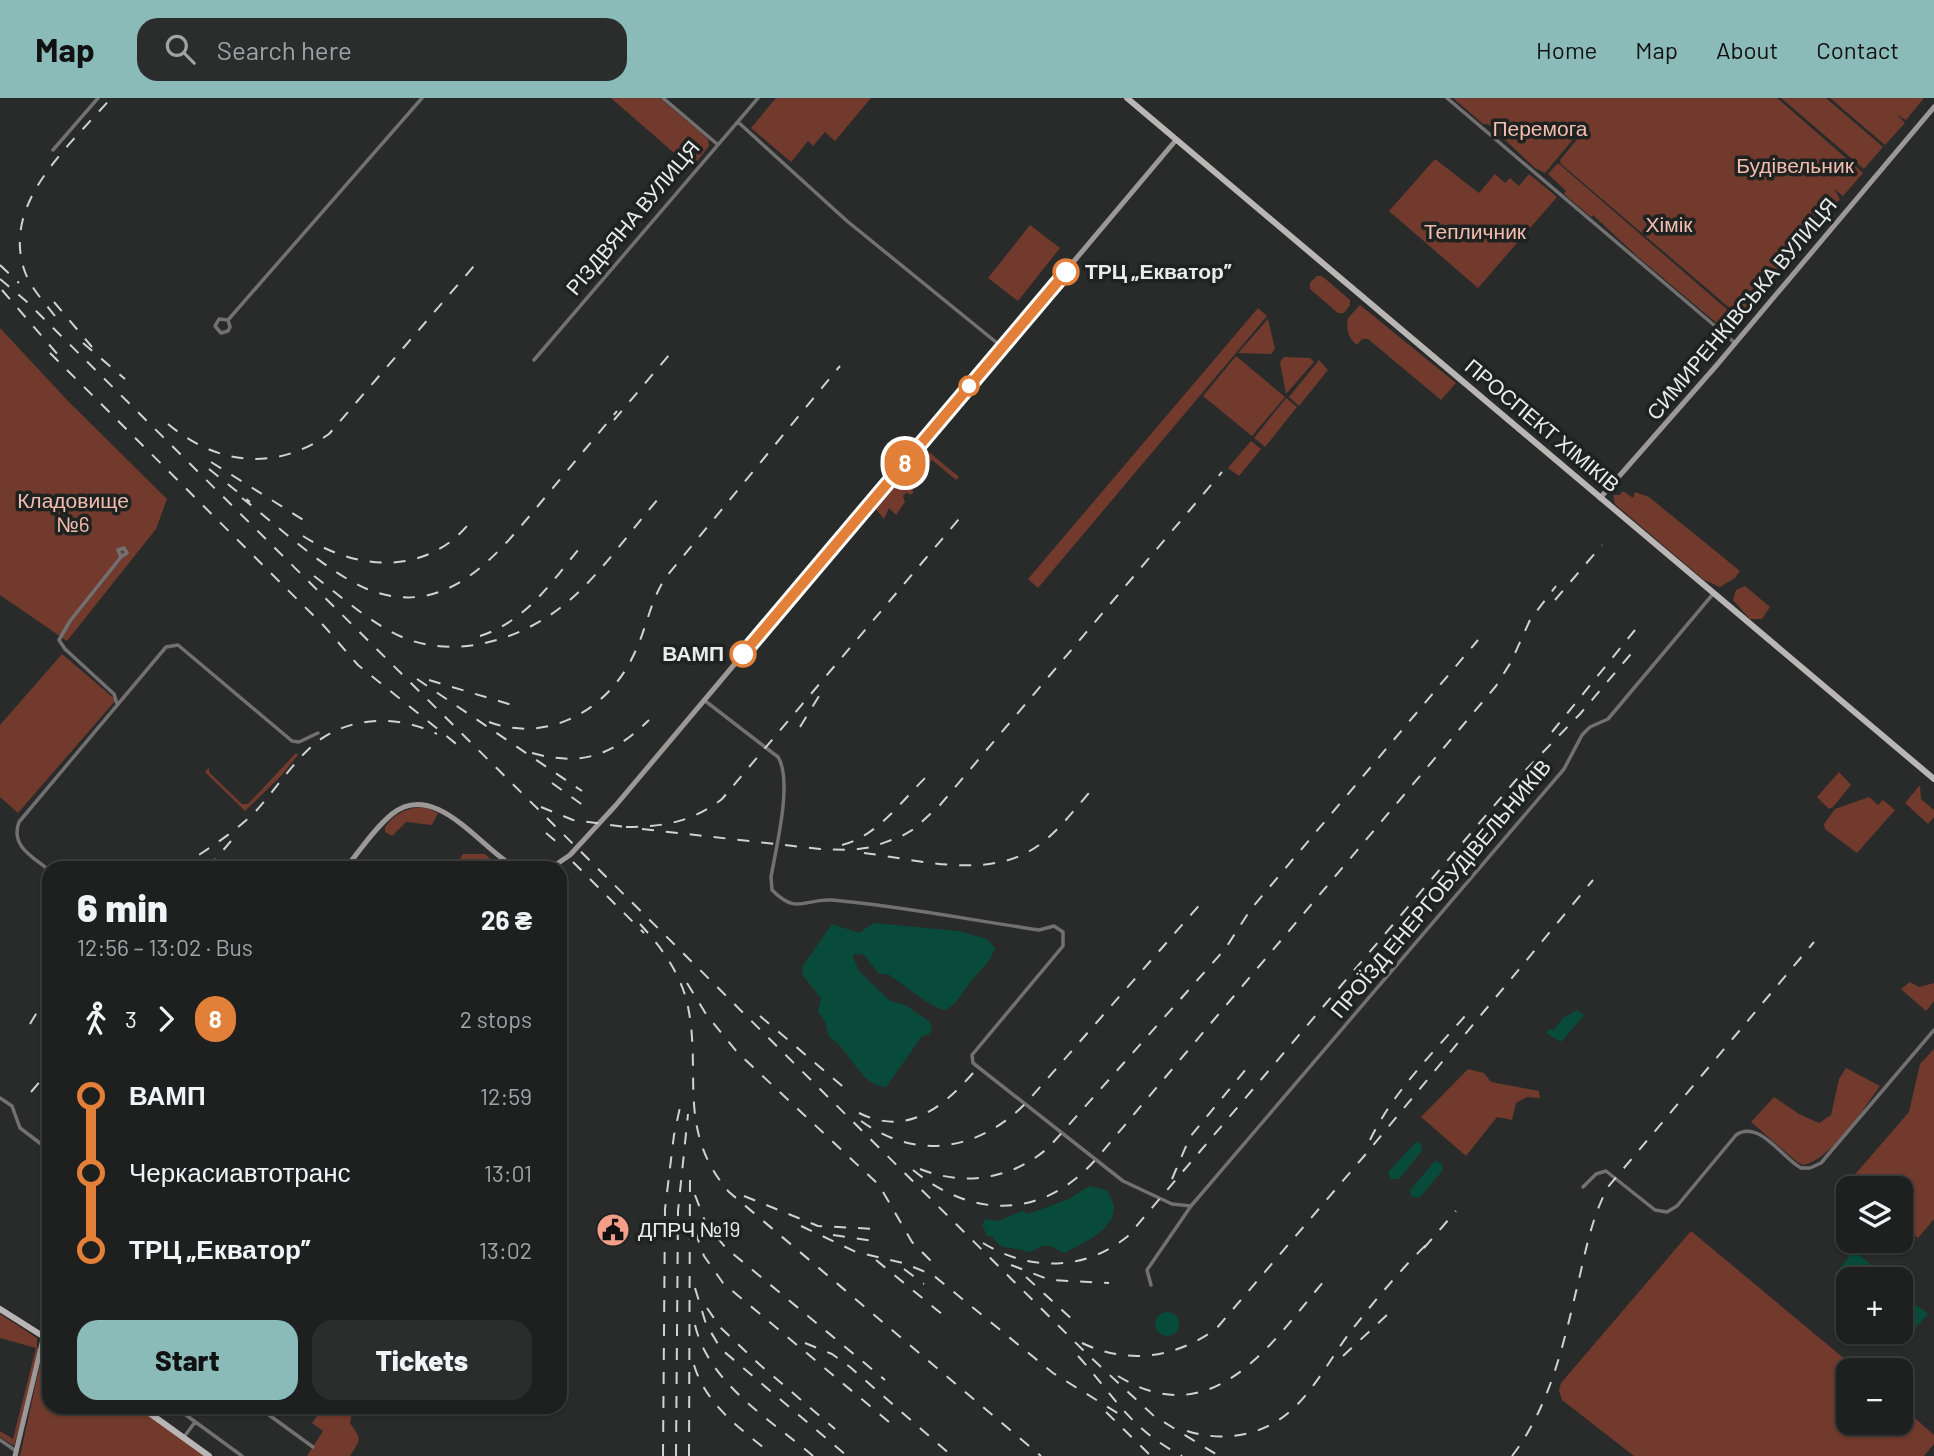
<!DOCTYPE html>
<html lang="en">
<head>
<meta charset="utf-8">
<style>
  :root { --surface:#1e2020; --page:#2b2d2d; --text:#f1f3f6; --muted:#a1a3a5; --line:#3c3e3e; --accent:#8bbbb9 }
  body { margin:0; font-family:Barlow,sans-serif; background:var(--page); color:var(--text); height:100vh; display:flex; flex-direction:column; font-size:26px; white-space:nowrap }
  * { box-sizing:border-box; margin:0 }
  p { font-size:23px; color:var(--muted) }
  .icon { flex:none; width:38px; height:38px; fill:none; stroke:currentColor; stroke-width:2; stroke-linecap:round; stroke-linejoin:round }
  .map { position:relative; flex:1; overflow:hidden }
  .panel { position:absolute; left:42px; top:763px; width:525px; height:553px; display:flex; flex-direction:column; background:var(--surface); border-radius:21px; box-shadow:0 2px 5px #0004,0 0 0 2px var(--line) }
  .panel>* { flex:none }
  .badge { padding:0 14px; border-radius:23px; font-size:24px; line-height:46px }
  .buttons { position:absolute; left:1836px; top:1078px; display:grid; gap:14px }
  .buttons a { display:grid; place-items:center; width:77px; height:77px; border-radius:14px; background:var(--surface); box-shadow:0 2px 5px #0004,0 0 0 2px var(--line); font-size:35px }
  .map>.badge { position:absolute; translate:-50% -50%; box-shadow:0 0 0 4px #fff }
  .legs { display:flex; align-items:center; gap:10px; height:77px; padding:0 35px; font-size:23px }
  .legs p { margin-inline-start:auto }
  .overview { display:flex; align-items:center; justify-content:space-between; height:119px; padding:0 35px }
  h1 { font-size:38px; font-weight:800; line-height:52px }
  .button { display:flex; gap:14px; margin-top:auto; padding:14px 35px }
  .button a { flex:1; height:80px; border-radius:21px; background:var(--accent); color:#111; font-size:28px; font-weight:800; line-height:80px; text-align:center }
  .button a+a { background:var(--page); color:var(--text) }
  ul { padding:0 35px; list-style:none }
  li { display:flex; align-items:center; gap:24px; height:77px; font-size:26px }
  li i { display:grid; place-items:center; width:10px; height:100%; margin:0 9px; background:currentColor }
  li i::after { content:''; width:18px; height:18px; margin:-9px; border:5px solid; border-radius:50%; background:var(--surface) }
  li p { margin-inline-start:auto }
  li:first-child i { background:linear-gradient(#0000 50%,currentColor 0) }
  li:last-child i { background:linear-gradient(currentColor 50%,#0000 0) }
  header { display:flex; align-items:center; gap:42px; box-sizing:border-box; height:98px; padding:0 35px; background:var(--accent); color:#111 }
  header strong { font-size:33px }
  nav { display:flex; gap:38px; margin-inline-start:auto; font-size:24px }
  .search { width:490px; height:63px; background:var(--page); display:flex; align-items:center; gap:18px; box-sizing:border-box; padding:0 24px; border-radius:21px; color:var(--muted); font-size:26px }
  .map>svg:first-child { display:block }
  .green { fill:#713a2d }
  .water { fill:#094b3b }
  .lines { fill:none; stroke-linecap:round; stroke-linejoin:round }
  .street { stroke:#727070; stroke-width:3.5 }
  .secondary { stroke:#9b9897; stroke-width:5 }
  .primary { stroke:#bab6b5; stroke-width:6 }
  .rail { stroke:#d1d3d2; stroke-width:2; stroke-dasharray:12 12; stroke-linecap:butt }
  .line-1-casing { stroke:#fff; stroke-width:16 }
  .line-1 { stroke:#e27f38; stroke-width:10 }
  .stop-1-dot { fill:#fff; stroke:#e27f38; stroke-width:3.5 }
  .labels { text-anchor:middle; stroke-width:7; stroke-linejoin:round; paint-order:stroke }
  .park-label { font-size:21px; fill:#f4bcae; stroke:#1e2221 }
  .street-label { font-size:21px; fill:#eaeceb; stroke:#1e2221 }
  .stop-label { font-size:21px; font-weight:bold; fill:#eaeceb; stroke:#1e2221; text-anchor:start }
  .poi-label { font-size:21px; fill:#eaeceb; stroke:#1e2221; text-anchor:start }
</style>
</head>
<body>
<header>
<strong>Map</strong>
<div class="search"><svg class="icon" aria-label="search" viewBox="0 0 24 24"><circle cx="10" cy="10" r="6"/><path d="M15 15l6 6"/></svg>Search here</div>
<nav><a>Home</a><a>Map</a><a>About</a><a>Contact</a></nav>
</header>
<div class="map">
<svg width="1934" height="1358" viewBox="0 0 1934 1358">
  <rect width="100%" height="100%" fill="#282b2a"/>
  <path class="green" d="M611 0H660L708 41 709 48 694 67 684 58 681 61Z
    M776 0H871L835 43 825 34 813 48 808 43 791 64 751 30Z
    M1453 0H1777L1863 75 1843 98 1834 91 1840 101 1822 122 1815 118 1819 123 1801 145 1794 140 1799 147 1780 170 1772 165 1779 171 1759 194 1752 190 1757 196 1739 218 1561 66 1560 62 1589 27 1586 26 1545 75 1535 70 1488 26H1483Z
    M1781 0H1826L1883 49 1864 71Z
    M1830 0H1924L1906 22 1897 17 1905 25 1885 47Z
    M1435 61 1479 95 1495 76 1505 85 1510 80 1519 88 1529 76 1557 99 1478 190 1389 113Z
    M1558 65 1737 220 1726 233 1638 159 1593 117 1591 119 1564 96 1566 93 1548 76Z
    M1030 127 1060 150 1018 203 988 180Z
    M1317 178H1322L1350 202V207L1344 215H1338L1310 191V185Z
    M1360 207 1456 285 1441 302 1368 241H1362L1357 247C1348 240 1346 231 1348 220Z
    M1258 210 1267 218 1038 490 1028 481Z
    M1268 221 1275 251 1271 256 1238 255Z
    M0 230 68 303 167 401 156 431 67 543 0 497Z
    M1236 258 1285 299 1252 338 1203 298Z
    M1284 259 1310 260 1314 264 1286 296 1280 264Z
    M1319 262 1328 272 1299 308 1289 299Z
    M1286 300 1297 309 1265 349 1254 340Z
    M1251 343 1261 351 1239 378 1228 370Z
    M923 353 929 354 959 379 956 382 932 362 919 377 925 382 918 388 908 379 906 373Z
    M897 382H905L913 390V395L910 397 907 394 903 398 905 404 896 417 889 410 884 421 874 409Z
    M1623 393 1633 400 1635 394 1649 399 1740 473 1735 480 1720 489 1704 482 1615 406 1613 397H1620Z
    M1745 488 1770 509 1762 521H1750L1733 502 1736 492Z
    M62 556 116 602 18 715 0 699V627Z
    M296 655 298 657 281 678 245 713 205 674 209 669V674L242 706H248Z
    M1839 674 1851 687 1833 709 1829 711 1817 699Z
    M1920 687 1921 701 1934 712V719L1928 726 1905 705Z
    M1869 699 1878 707 1883 702 1895 712 1857 755 1825 731 1824 726 1835 711Z
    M424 709 438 715 432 727 406 724 392 738 385 734V729C395 715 407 710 424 709Z
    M463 756H485L500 770H460L456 767Z
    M1910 884 1919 889 1934 885V903L1926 913 1901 891Z
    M1934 951V1121L1918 1140 1901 1127 1900 1090H1849L1845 1088 1909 1014 1920 966Z
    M1846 970 1880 988C1865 1009 1829 1064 1803 1067L1796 1063 1751 1024 1774 999 1799 1016 1819 1025 1831 1017 1839 981Z
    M1468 971 1484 975 1491 984 1539 993 1540 1000 1527 999 1516 1005 1512 1022 1497 1019 1466 1058 1421 1019Z
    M1691 1133 1858 1272H1848V1325H1900L1901 1308 1934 1337V1346L1924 1358H1634L1562 1302 1559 1293 1561 1285Z
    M0 1216 37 1240V1250H42L44 1239 49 1242V1309H141L209 1358H20L42 1257 14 1348 0 1339V1333L13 1341 36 1250 0 1240Z
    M309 1309H349L352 1315 350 1325C361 1342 362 1339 350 1358H307L323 1333 312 1325 318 1316Z"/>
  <path class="water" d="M874 825 958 833 987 841 995 850C990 866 978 873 969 886 963 894 956 907 947 911 938 916 899 883 888 876H879L864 857 855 856 853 859 859 873 890 903 905 907 930 924 932 932 929 936 922 938 886 989C860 988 850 951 829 939L825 923 818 914 821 900 803 878 802 869 832 826 859 835Z
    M1577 912 1584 917 1561 944 1546 935 1550 931 1554 932 1563 920Z
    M1417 1043 1421 1046 1422 1053 1399 1081H1390L1388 1074Z
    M1435 1063 1442 1065 1443 1072 1419 1100 1411 1098 1410 1092Z
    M1089 1088 1107 1092C1109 1097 1113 1103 1114 1108 1116 1131 1081 1146 1064 1155L1050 1148H1041L1031 1154 1000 1148 992 1138H987L982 1126 986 1121 999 1123 1022 1113 1028 1116 1069 1101Z
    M1854 1153 1870 1166 1858 1181H1848V1189L1834 1177Z
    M1912 1204 1928 1216 1909 1237 1901 1231V1217Z
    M1155 1226a12 12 0 1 1 24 0a12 12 0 1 1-24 0Z"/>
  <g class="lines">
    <path class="street" d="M663 0 717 46
      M1447 0 1735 245
      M738 24 847 123 1002 249
      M53 52 98 0
      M228 222 219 221 215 228 221 235 228 233 230 229 228 222 422 0
      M534 262 758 0
      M704 602 778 659C793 683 776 750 771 779L772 792C798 818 804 800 832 802 901 808 970 822 1039 832L1054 828 1063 834V848L972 957 973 965 1123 1083 1172 1106 1191 1108
      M117 606 114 596 65 551 59 542 70 523 121 459 127 455 124 450 118 452 121 459
      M49 772C33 759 10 748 19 724L166 549 178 547 292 643 299 644 318 635
      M0 1000 12 1008 20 1030 49 1052
      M1583 1089 1596 1076 1606 1073 1655 1112 1667 1114 1677 1108 1736 1037C1759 1021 1782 1060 1801 1070H1810L1821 1065 1934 932
      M1151 1187 1147 1172 1191 1108 1564 671 1582 637 1590 629 1608 621 1713 496
      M175 1309 242 1358
      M258 1309 313 1349
      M184 1339 195 1324
      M0 1342 16 1353"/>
    <path class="secondary" d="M1600 400 1716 268 1934 9
      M346 770C360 752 374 731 392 716 435 681 481 751 516 770
      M551 770 570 757 616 707 1176 42
      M15 1358 49 1216"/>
    <path class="primary" d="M1127 0 1934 681
      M0 1211 49 1242
      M141 1309 209 1358"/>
    <path class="rail" d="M0 167 19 185
      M0 181 26 203 1087 1256 1154 1318 1219 1358
      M2 192 59 258
      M54 204 92 249
      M55 218C44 204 31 190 25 174 0 104 71 47 111 0
      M83 245 125 281
      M50 255 324 528 358 567 465 653
      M614 322 675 250
      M168 326C217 367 275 374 329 336L474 168
      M211 364 305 423
      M209 371 250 404
      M242 400C278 428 325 473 367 491 447 523 497 457 542 403 567 373 592 343 617 313
      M303 438C358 474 429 478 472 422
      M314 478C342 499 370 525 402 539 458 563 527 540 571 501 601 475 632 431 659 400
      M1555 502 1602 447
      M480 538C527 523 553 482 583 446
      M417 581 582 693
      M429 582 512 607
      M489 624C549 646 610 611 635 554 647 529 650 503 666 479L840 268
      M800 629 824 590
      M1552 634 1635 532
      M532 655C582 669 613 657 649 622
      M552 685 584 708
      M541 709 573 722 633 730
      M626 729C662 729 693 724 722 701L959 421
      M642 731 820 751 851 752 872 749 900 739 914 731 940 707 1222 374
      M546 735 559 746
      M842 747C877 738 900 705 925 680
      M864 755C921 762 994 784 1043 744 1063 728 1078 707 1095 688
      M573 764 644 835
      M179 770C206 752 233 736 256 713 275 692 291 667 312 648 346 618 397 616 437 636
      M208 770 231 743
      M640 826C661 849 679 873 687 904 703 975 675 1031 729 1094L1041 1358
      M687 885 706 916 737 954 879 1087 912 1144 932 1164
      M760 918 848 993
      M30 926 49 894
      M31 994 49 973
      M859 1015C908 1039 943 1009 974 974
      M861 1023C918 1064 980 1052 1027 1004L1203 803
      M1370 1042C1394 992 1436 952 1472 910
      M920 1071C965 1089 1014 1081 1050 1048L1225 851 1251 811 1478 542
      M913 1072C974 1122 1044 1121 1097 1060L1496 588 1511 564 1530 522 1556 488
      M1172 1081 1190 1039 1247 970
      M695 1097 706 1126 726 1150 885 1282
      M744 1098 818 1128 877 1131
      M801 1128 856 1154 903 1165 933 1177 1053 1275 1119 1316
      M695 1133 704 1158 723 1185 889 1324
      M833 1137 874 1143
      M983 1145C1030 1174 1085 1173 1128 1138L1516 682 1580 616 1636 550
      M1424 1150 1456 1113
      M876 1162 949 1222
      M1011 1167 1050 1182 1109 1185
      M904 1171 924 1186
      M1026 1179 1075 1224
      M695 1190 706 1226 721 1251 847 1358
      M707 1210 720 1229 759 1266 835 1331
      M695 1227C709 1286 770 1321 813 1358
      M805 1245 832 1256 850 1269 952 1358
      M1082 1245C1128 1267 1175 1260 1216 1231L1365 1057 1593 782
      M1078 1258C1116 1300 1129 1330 1182 1358
      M1343 1258 1388 1216
      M694 1267C706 1307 740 1330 770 1355
      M1118 1278C1213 1337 1271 1246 1324 1183
      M1106 1314 1151 1358
      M1187 1333C1205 1339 1226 1340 1245 1336 1302 1324 1321 1271 1354 1229 1377 1200 1402 1170 1429 1144
      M663 1358 665 1111 674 1037 682 1000
      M676 1358 678 1113 688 1016
      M689 1358 690 1075
      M1512 1358C1552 1306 1565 1239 1580 1177 1587 1146 1593 1117 1608 1089L1814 844"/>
  </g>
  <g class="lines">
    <defs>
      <path id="line-1" d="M743 556 1066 174"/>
    </defs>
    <use href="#line-1" class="line-1-casing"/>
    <use href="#line-1" class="line-1"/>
  </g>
  <defs>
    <symbol id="civic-disc" viewBox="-11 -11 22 22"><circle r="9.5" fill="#f49e8a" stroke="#1e2221"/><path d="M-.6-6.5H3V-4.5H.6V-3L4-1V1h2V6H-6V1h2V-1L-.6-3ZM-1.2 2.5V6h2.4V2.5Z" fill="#111"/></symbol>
  </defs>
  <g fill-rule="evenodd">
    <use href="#civic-disc" x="594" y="1113" width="38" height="38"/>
  </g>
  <g class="stop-1-dot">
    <circle cx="1066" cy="174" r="12"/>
    <circle cx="969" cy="288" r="9"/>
    <circle cx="743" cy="556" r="12"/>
  </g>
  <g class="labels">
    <g class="park-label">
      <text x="1540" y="38">Перемога</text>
      <text x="1795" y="75">Будівельник</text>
      <text x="1669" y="134">Хімік</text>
      <text x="1475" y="141">Тепличник</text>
      <text x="73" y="410">Кладовище<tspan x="73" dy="24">№6</tspan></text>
    </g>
    <g class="street-label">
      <text transform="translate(633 120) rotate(-50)" y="7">РІЗДВЯНА ВУЛИЦЯ</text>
      <text transform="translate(1742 211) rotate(-50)" y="7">СИМИРЕНКІВСЬКА ВУЛИЦЯ</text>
      <text transform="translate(1542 328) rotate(40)" y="7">ПРОСПЕКТ ХІМІКІВ</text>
      <text transform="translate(1441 791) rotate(-50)" y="7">ПРОЇЗД ЕНЕРГОБУДІВЕЛЬНИКІВ</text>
    </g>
    <g class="stop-label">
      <text x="1085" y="181">ТРЦ „Екватор”</text>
      <text x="724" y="563" text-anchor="end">ВАМП</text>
    </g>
    <g class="poi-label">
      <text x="638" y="1139">ДПРЧ №19</text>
    </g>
  </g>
</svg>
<div class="buttons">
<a><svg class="icon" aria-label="layers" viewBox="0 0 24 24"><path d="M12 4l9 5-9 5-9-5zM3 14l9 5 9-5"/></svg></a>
<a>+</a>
<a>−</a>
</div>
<b class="badge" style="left:905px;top:365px;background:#e27f38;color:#fff">8</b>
<section class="panel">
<div class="overview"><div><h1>6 min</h1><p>12:56 – 13:02 · Bus</p></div><b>26 ₴</b></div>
<div class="legs"><svg class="icon" aria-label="walk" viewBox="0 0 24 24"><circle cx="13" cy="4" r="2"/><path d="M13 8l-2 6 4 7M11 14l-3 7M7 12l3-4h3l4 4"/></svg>3<svg class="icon" aria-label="forward" viewBox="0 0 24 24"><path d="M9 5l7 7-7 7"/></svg><b class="badge" style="background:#e27f38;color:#fff">8</b><p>2 stops</p></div>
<ul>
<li><i style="color:#e27f38"></i><b>ВАМП</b><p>12:59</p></li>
<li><i style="color:#e27f38"></i><span>Черкасиавтотранс</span><p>13:01</p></li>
<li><i style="color:#e27f38"></i><b>ТРЦ „Екватор”</b><p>13:02</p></li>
</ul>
<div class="button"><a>Start</a><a>Tickets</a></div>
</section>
</div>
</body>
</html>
